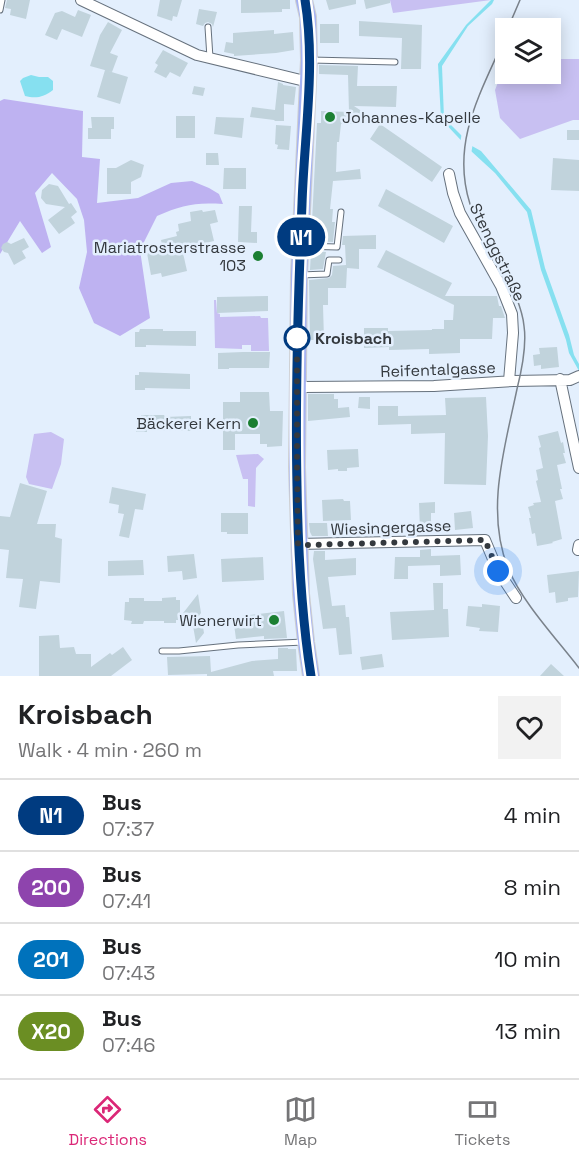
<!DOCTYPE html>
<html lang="en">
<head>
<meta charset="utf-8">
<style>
  :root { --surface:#fff; --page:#f2f2f2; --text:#202124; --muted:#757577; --line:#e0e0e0; --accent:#db2777 }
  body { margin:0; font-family:"Space Grotesk",sans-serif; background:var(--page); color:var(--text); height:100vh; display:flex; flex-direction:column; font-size:22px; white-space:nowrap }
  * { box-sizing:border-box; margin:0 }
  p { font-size:20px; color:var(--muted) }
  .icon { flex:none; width:33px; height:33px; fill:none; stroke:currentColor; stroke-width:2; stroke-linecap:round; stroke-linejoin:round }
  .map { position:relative; height:676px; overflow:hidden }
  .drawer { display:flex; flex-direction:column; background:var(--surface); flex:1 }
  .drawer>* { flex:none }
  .badge { padding:0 12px; border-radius:20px; font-size:21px; line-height:39px }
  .controls { position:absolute; left:495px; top:18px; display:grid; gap:12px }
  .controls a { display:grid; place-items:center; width:66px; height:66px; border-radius:0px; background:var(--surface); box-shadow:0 3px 15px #0003; font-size:30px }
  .you { position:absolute; width:30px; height:30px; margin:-15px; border:4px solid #fff; border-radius:50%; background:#1a73e8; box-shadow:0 0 0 9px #1a73e833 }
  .map>.badge { position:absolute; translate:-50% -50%; box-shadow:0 0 0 3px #fff }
  .round { display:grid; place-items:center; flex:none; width:63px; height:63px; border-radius:0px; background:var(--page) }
  .overview { display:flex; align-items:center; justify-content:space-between; height:102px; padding:0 18px }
  h1 { font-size:28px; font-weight:700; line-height:45px }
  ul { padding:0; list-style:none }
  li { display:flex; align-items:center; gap:18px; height:72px; padding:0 18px; border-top:2px solid var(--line) }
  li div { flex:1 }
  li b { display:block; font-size:22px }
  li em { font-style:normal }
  li .badge { min-width:66px; font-weight:700; text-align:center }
  .tabs { display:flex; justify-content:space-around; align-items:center; height:84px; border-top:2px solid var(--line); background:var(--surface); font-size:16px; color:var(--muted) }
  .tabs a { display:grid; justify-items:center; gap:3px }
  .tabs .current { color:var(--accent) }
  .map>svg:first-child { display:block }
  .green { fill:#c8c0f2 }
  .forest { fill:#beb2f1 }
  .water { fill:#86e0f0 }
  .pier { fill:#e3effd }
  .building { fill:#c1d3dc }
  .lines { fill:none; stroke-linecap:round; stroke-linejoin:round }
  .lane-casing { stroke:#66717d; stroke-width:7 }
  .street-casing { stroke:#66717d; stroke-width:12 }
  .primary-casing { stroke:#cecfd1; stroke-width:18 }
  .lane { stroke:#fff; stroke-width:5 }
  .street { stroke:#fff; stroke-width:10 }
  .primary { stroke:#a4b2f3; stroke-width:16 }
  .tram { stroke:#7a828b; stroke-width:1.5 }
  .line-casing { stroke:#fff; stroke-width:14 }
  .line { stroke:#003b80; stroke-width:9 }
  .walk { stroke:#34393e; stroke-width:6; stroke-dasharray:0 10.8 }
  .poi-dot { fill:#1b7f32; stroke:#e3effd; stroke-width:2 }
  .stop-dot { fill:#fff; stroke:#003b80; stroke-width:3 }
  .labels { text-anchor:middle; stroke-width:5; stroke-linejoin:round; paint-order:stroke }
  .poi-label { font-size:16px; fill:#34393e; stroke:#e3effd; text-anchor:end }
  .street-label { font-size:16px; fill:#34393e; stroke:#e3effd }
  .stop-label { font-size:16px; font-weight:bold; fill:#34393e; stroke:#e3effd; text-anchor:start }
</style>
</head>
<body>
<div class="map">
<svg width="579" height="676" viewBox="0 0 579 676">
  <rect width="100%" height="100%" fill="#e3effd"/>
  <path class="green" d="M390 0H491L393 13Z
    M551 59H579V120H573L520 139 500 118 495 90 505 64 506 74H550Z
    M214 300H216L217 313 220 314V317L260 316 261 318H268L269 351H251V345H242V349L215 348Z
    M51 432 64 439 61 464 52 489 29 484 26 477 34 434Z
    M258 454 264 459 256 468 255 507 248 506V479H243L236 455Z"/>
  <path class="forest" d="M4 99 83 111 82 157 100 159 97 203 138 198 171 183 192 181 209 188 219 194 223 204C195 202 182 205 157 216L140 250 150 318 120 336 94 323 79 288 87 252 84 220 77 199 52 173 35 193 51 247 42 253 20 221 0 254V101Z"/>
  <path class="water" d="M491 0H494L492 4 468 26 442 66 444 118 472 146 481 151 487 158 531 210 545 268 569 335 574 355 579 364V371L569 353 566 340 541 270 527 212 495 173 471 151 441 119 438 64 466 25Z
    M31 75 39 77H48L53 81V90C44 97 36 99 25 96L20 81 23 78Z"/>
  <path class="pier" d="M462 132 473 143 471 154 460 144Z"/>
  <path class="building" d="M7 0H30L26 19 10 15 11 9 5 8Z
    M160 0H182L177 17 173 16 172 21 157 16Z
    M241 0H290V9H282V12L241 13Z
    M326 0H356V4L329 10Z
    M364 0H390V3L366 9Z
    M199 9 217 12 213 27 212 24 208 22 205 23 203 26 196 24Z
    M78 10 91 15 82 37 62 29 57 40 45 35 55 13 62 11 75 17Z
    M359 21 422 25 421 69H401L402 38 359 36Z
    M108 22 122 30 110 53 118 56 112 72 90 66 100 35Z
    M320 24H339V43H320Z
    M274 30V34L293 32 294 50 276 53 234 56V54L224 52 226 42 233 43V33Z
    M163 50 188 63 180 77 170 72 166 78 154 72 158 65 155 63Z
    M319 65 358 66 357 86H397L396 107 354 106 363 112V124H341L339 142H337L336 172 360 169 361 179 333 181 330 209H333L332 222H335L333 242 311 241 317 123H321V111L349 112 348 75 319 74Z
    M105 70 128 77 120 104 97 97Z
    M278 82 283 84V85L296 87 294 105 284 104V121H275L274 120 250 117 252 107 275 110Z
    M194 86 205 88 203 96 192 94Z
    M176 116H195V138H176Z
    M91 117H114V129H111V139H88V128H92Z
    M216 117 244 118 242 138 214 134Z
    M380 124 442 167 432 182 370 139Z
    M276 125 291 126 289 150 277 149 278 145 275 144Z
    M567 130H579V140H567Z
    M206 153H218L219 165H206Z
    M553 158 579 160V191L551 190Z
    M131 160 144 165 141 177 131 182V194H107V168H116Z
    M224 168H246V189H223Z
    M49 184 58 186 69 204 71 203 77 212 71 217 75 223 59 234 48 220 65 207 46 204 41 198 42 190Z
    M386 189 453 226 444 243 378 206Z
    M239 206H252L251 232H257V243L238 242Z
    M202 210 203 212 215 210 218 222 210 224 214 241 189 247V251L183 253 187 271 162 277 161 273 151 275 147 253 163 249 161 240 177 236 176 232 179 231 178 224 191 221 190 212Z
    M376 235V249H359V269L347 268 346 288H328V305H323L324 340H310L309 280 329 278 332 275 333 266 346 265 345 245H342L343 236Z
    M24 238 29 247 22 251 26 258 14 265 8 253 4 252 1 248 3 244 7 242 11 244Z
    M386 250 452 283 445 296H497L499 306H501L505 318H493L492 339H460V353L429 354V349L389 350V347L364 348V328H388V331L432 330V329H444V320H453L454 305 377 267Z
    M311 251 326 252 323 269 310 270Z
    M268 296V311L217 313V297Z
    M140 329H163V331H196V346L146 345V347H135V332H139Z
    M557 347 559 367 541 369V365L534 366 533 355 540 354 539 348Z
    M243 352H270L269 368H229V369H218V353Z
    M139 372 190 374V389L145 388V390H135V375H139Z
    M240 392H269L270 411H283L282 446 267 447V444H260V434H235V450H223V402H240Z
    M308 394H334V399H338V408L349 407 350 417 308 421Z
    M359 397H370V409L358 408Z
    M486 397 488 436 486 485 444 484 445 433 411 434V424L378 425V406H398V416L446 415 445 398Z
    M141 415H164L165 417 191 416V431L147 430V432H136V418H141Z
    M558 431 561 443 563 442 565 453H563L566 463 557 465 562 489H560L563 499 555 501 562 539 552 542 553 543 537 546 535 533 532 534 529 518H531L528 507 534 505 533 503 541 502 536 481 538 480 536 470 543 468 539 448 541 447 538 436Z
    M358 449 359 467 347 468V471H338V469L328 470 327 450Z
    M20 483 47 491 37 524H56L55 537 62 539 60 583 40 581 36 609 19 607 23 579 6 578 9 550 0 549V516L10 517Z
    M112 487 146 494 143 510 135 509 129 538 119 536 124 514 118 513 119 505 109 503Z
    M343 499 344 501H350L351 520 323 521 322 500Z
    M435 502V513H431V530H420L419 503Z
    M471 511 473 528 455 530 454 513Z
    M221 513H248V534H227V532H221Z
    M309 523H327L328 536H312L310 532Z
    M431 549V556L460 555 461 575 440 576V565L408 566V579H394L395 557H420V550Z
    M314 551H325V560L356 558V575L328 577 332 606 345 605 346 617H349L352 654 339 655 336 628 323 629 313 559Z
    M194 554 197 578 183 580 182 571 168 572 167 556Z
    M263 557 264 580 222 582 221 559Z
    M143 560 144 575 108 576V561Z
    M579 571 578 597 568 598V601L556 603 555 592 549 593 547 575Z
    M433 583H443V609H448L449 637 392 640 390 612 434 610Z
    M198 594 201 613 198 617 202 621 204 633 196 643 192 620H176V623H164V621H144L143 624H131L132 621 124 620 125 602H129V598H144V601H162V598L176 597V600H180V617Z
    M482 604 500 606 498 632 479 631 480 628 466 626 468 606 482 607Z
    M284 611 287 638 264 639V636L236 639 233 617Z
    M59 635 60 648 74 647 76 654H91V667L110 653 112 655 123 647 132 660 111 676H39V636Z
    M278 648H288V649H296L297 671H273L274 676H207V674L168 675 167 657 210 656 211 672 252 661 278 659Z
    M382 654 384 667 362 670 360 657Z
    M551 664 564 676H540Z"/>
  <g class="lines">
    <defs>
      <path id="lane" d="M0 10 2 0
        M208 27 210 58
        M311 60 395 62
        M302 246 337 247 341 212
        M300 275 327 274 329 260H339
        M162 651H179L238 645 304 642"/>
      <path id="street" d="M81 0 197 55 309 82
        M449 174 453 193 460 213 501 286 512 314 513 333 509 381
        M560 379 579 468
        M297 385 303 387 434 386 513 381 570 380 579 376
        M298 544 485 540 498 571 516 598
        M578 550 579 545"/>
      <path id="primary" d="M304 0 308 17 309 60 299 275 297 467 301 594 306 642 311 676"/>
    </defs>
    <use href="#lane" class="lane-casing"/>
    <use href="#street" class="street-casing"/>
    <use href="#primary" class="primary-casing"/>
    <use href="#lane" class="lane"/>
    <use href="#street" class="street"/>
    <use href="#primary" class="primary"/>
    <path class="tram" d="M508 28 520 0
      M506 35C482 91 450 141 470 204L514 291C518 302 523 313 524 326 527 346 522 369 517 389 505 447 485 510 508 568 522 602 556 638 579 668"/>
  </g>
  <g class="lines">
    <defs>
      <path id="line" d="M305 0C316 66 304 137 302 204 298 298 295 392 297 486 298 550 301 613 311 676"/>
    </defs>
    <use href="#line" class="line-casing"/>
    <use href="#line" class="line"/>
    <path class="walk" d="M297 338V467L298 544 307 545 485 540 498 571"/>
  </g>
  <g class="poi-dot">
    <circle cx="330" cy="117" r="6"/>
    <circle cx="258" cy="256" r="6"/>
    <circle cx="253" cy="423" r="6"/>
    <circle cx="274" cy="620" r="6"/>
  </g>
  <circle class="stop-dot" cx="297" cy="338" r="12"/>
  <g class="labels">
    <g class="poi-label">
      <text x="342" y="123" text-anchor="start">Johannes-Kapelle</text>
      <text x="246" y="253">Mariatrosterstrasse<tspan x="246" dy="18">103</tspan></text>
      <text x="241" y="429">Bäckerei Kern</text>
      <text x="262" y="626">Wienerwirt</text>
    </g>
    <g class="street-label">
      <text transform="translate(498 252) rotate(64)" y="6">Stenggstraße</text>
      <text transform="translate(438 369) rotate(-2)" y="6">Reifentalgasse</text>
      <text transform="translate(391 527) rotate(-2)" y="6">Wiesingergasse</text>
    </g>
    <g class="stop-label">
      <text x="315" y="344">Kroisbach</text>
    </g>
  </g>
</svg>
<div class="controls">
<a><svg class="icon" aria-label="layers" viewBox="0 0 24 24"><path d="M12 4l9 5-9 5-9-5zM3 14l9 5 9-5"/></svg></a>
</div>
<div class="you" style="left:498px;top:571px"></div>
<b class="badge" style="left:301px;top:237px;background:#003b80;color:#fff">N1</b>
</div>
<section class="drawer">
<div class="overview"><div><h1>Kroisbach</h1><p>Walk · 4 min · 260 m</p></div><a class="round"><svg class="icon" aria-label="heart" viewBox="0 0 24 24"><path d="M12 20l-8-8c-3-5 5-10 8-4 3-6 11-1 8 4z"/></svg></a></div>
<ul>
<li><span class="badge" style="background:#003b80;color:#fff">N1</span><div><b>Bus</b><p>07:37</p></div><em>4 min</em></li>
<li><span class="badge" style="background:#8e44ad;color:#fff">200</span><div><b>Bus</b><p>07:41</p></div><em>8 min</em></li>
<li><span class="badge" style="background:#0072bc;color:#fff">201</span><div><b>Bus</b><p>07:43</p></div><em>10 min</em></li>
<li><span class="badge" style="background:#6b8e23;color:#fff">X20</span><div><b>Bus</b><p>07:46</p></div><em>13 min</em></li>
</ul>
</section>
<nav class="tabs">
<a class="current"><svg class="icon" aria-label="directions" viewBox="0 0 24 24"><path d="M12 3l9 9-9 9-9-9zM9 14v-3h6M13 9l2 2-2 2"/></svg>Directions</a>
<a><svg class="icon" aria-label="map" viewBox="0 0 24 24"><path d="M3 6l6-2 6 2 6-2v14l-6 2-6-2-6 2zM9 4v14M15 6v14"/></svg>Map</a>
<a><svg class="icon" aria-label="tickets" viewBox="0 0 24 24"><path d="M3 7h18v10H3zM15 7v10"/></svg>Tickets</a>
</nav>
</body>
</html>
